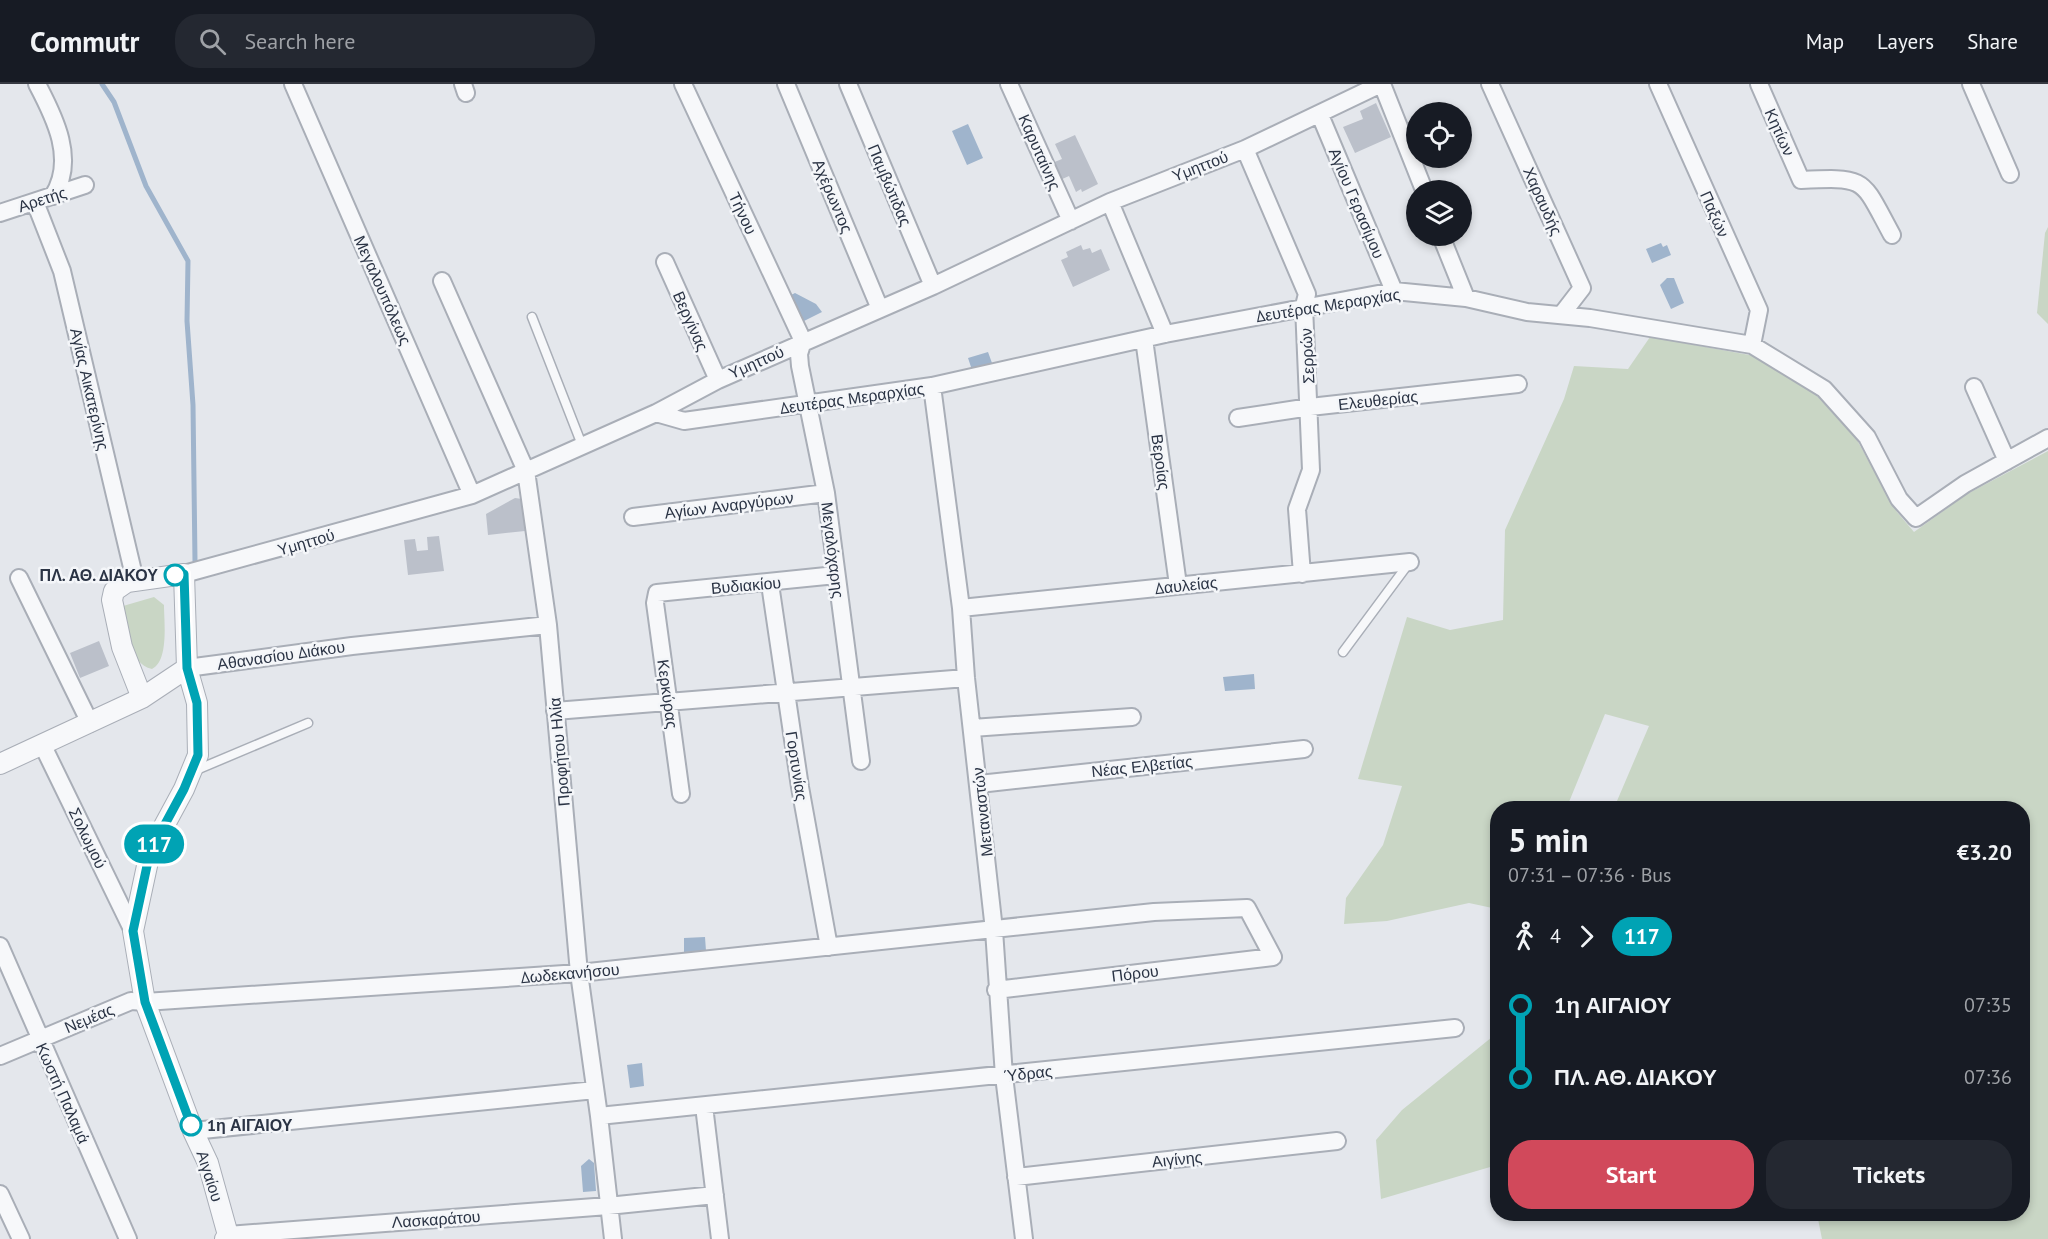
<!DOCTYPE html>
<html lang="en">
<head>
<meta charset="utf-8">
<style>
  :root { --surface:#171b24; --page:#242831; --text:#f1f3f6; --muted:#9ea1a6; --line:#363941; --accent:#d1495b }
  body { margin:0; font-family:"PT Sans",sans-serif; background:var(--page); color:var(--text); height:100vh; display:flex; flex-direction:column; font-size:22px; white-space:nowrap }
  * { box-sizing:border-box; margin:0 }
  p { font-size:20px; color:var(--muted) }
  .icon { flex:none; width:33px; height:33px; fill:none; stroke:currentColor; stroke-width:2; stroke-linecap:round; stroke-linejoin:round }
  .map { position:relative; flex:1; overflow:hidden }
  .drawer { position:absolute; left:1490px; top:717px; width:540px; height:420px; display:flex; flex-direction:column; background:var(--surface); border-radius:24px; box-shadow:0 3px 9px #0003 }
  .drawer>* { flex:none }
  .badge { padding:0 12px; border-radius:20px; font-size:21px; line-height:39px }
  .controls { position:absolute; left:1406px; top:18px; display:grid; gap:12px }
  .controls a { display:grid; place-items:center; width:66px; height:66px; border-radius:50%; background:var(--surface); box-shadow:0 3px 9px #0003; font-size:30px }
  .map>.badge { position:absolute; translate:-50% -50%; box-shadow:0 0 0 3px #fff }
  .legs { display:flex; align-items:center; gap:9px; height:66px; padding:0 18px; font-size:20px }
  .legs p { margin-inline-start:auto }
  .head { display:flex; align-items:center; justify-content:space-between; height:102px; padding:0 18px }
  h1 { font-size:33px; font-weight:700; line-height:45px }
  .action { display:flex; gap:12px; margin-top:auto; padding:12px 18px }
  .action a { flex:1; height:69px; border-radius:24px; background:var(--accent); color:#fff; font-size:24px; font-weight:700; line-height:69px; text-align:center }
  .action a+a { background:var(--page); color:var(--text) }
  ul { padding:0 18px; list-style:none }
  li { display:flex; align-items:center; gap:21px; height:72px; font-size:22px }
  li i { display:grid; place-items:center; width:9px; height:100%; margin:0 8px; background:currentColor }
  li i::after { content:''; width:15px; height:15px; margin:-8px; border:4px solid; border-radius:50%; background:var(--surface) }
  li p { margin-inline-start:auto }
  li:first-child i { background:linear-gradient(#0000 50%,currentColor 0) }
  li:last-child i { background:linear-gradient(currentColor 50%,#0000 0) }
  header { display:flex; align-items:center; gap:36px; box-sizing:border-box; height:84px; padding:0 30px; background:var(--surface); border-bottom:2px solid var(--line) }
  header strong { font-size:28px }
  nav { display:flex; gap:33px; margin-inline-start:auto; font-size:21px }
  .search { width:420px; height:54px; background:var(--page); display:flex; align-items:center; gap:15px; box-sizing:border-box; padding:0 21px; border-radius:24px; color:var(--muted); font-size:22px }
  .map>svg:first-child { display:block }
  .green { fill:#c9d6c5 }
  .water { fill:#9fb4cc }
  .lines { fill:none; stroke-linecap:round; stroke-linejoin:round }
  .stream { stroke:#9fb4cc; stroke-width:5 }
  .building { fill:#bbc0ca }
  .service-casing { stroke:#a9aeb7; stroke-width:11 }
  .minor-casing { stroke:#a9aeb7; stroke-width:20 }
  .tertiary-casing { stroke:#a9aeb7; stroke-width:22 }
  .service { stroke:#f7f8fa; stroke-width:8 }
  .minor { stroke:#f7f8fa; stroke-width:16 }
  .tertiary { stroke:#f7f8fa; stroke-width:20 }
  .line-1-casing { stroke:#fff; stroke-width:14 }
  .line-1 { stroke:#00a3b4; stroke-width:9 }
  .stop-1-dot { fill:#fff; stroke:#00a3b4; stroke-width:3 }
  .labels { text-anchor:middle; stroke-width:5; stroke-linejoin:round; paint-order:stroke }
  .street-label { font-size:16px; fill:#2b3445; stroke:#f4f6f9 }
  .stop-label { font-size:16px; font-weight:bold; fill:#2b3445; stroke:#f4f6f9; text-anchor:end }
</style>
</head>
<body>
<header>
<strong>Commutr</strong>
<div class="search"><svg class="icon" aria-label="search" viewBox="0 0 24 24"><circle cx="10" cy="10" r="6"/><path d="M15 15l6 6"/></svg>Search here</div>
<nav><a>Map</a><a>Layers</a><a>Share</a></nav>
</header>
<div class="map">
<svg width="2048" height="1155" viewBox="0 0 2048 1155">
  <rect width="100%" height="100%" fill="#e4e7ec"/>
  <path class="green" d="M2048 143V240L2037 229 2045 149Z
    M1650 253 1755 272 1817 312 1857 356 1897 428 1914 448 1967 410 2048 367V1155H1822L1818 1135 1811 1130H2022V724H1614L1649 642 1605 630 1569 718 1587 724H1497V825L1469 819 1387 837 1344 840 1346 814 1383 761 1402 702 1358 695 1407 533 1450 546 1503 536 1505 446 1564 315 1574 282 1628 285Z
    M154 513 164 521C164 537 169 577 152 585 129 580 123 541 123 522Z
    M1497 949V1081L1381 1115 1376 1056 1402 1026Z"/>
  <path class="water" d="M968 40 983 74 967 81 952 47Z
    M1661 159 1663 163 1667 161 1671 171 1652 179 1646 165Z
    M1667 194H1674L1684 219 1671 225 1660 201Z
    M795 209 816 220 822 228 802 238 789 212Z
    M988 268 992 279 972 286 968 274Z
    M1254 590 1255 605 1225 607 1223 593Z
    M705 853 706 867 684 868V854Z
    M642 979 644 1002 630 1004 627 981Z
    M589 1075 594 1079 596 1107 583 1108 581 1082Z"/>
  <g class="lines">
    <path class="stream" d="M102 0 114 18 146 102 188 177 187 237 193 321 195 477"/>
  </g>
  <path class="building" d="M1376 19 1391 53 1355 69 1343 43 1363 35 1360 27Z
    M1075 51 1098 100 1082 108 1081 105 1076 108 1069 92 1060 96 1052 79 1062 75 1055 60Z
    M1081 161 1083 166 1090 164 1092 169 1101 165 1110 186 1073 203 1061 176 1068 173 1066 168Z
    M515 414 522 415 525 447 488 451 486 430Z
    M439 452 444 487 408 491 404 456 415 455 417 467 428 466 427 453Z
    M99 557 109 582 80 594 70 569Z"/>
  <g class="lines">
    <defs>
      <path id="service" d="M532 233 582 361
        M1343 568 1409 479
        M194 687 308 639"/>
      <path id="minor" d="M37 0C55 34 76 76 53 112
        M293 0 472 411
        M463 0 466 9
        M683 0 803 257 799 270 800 282 826 409 861 677
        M786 0 880 225
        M848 0 933 202
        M1009 0 1071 137
        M1382 0 1424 106
        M1490 0 1582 204 1562 230
        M1658 0 1759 226 1752 261
        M1759 0 1801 96C1868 93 1861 94 1892 151
        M1971 0 2010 90
        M1320 31 1394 207
        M1245 65 1307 210 1304 222 1311 386 1297 425 1302 490
        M35 118 62 187 135 496
        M1110 118 1165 250
        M0 129 85 101
        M1441 152 1466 214
        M665 178 718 296
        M442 197 526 387 548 541 579 889 599 1032 613 1155
        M1144 255 1178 501
        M932 302 961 524 966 594 994 846 1004 992 1024 1155
        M1974 303 2007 377
        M656 329 684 337 932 302 1165 250 1394 207 1466 214 1527 228 1590 234 1752 261 1824 305 1867 353 1899 415 1916 434 1965 400 2048 354
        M1238 334 1310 323 1518 300
        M633 433 826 409
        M184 490 472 411 656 329 718 296 933 202 1110 118 1245 65 1381 0
        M19 494 90 639
        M770 500 800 703 829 863
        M961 524 1410 478
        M187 584 352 562 548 541
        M555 627 966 594
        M972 644 1132 633
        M43 662 133 847
        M979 700 1304 665
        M681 710 655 519 657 509 836 491
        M0 862 128 1155
        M0 972 131 917 145 918 579 889 1154 828 1247 824 1273 873 996 906
        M704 1022 720 1155
        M599 1032 1455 944
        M193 1047 595 1006
        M1016 1093 1337 1057
        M0 1110 21 1155
        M228 1151 608 1122 715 1111"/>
      <path id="tertiary" d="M142 614 122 563 112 516 114 507 127 498 184 490 187 584 197 619 198 671 184 705 150 768 133 847 145 918 193 1047 208 1079 228 1151 225 1155
        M0 680 142 614 187 584"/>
    </defs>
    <use href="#service" class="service-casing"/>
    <use href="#minor" class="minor-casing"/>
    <use href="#tertiary" class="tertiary-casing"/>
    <use href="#service" class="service"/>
    <use href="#minor" class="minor"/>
    <use href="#tertiary" class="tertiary"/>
  </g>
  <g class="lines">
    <defs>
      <path id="line-1" d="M175 491 184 490 187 584 197 619 198 671 184 705 150 768 133 847 145 918 191 1041"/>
    </defs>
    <use href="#line-1" class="line-1-casing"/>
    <use href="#line-1" class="line-1"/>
  </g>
  <g class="stop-1-dot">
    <circle cx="175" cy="491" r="10"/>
    <circle cx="191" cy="1041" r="10"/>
  </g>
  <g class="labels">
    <g class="street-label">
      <text transform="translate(1780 48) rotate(66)" y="6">Κητίων</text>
      <text transform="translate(1040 68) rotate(66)" y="6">Καρυταίνης</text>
      <text transform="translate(1200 82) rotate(-21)" y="6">Υμηττού</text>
      <text transform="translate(890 101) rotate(67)" y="6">Παμβώτιδας</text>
      <text transform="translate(833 112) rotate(67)" y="6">Αχέρωντος</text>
      <text transform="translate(42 115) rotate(-18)" y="6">Αρετής</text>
      <text transform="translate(1543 117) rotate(66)" y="6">Χαραυδής</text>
      <text transform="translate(1357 119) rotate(67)" y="6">Αγίου Γερασίμου</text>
      <text transform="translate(743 129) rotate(65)" y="6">Τήνου</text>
      <text transform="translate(1715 130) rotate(66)" y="6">Παξών</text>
      <text transform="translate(383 206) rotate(66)" y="6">Μεγαλουπόλεως</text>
      <text transform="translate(1328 221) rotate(-9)" y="6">Δευτέρας Μεραρχίας</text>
      <text transform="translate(691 237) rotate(66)" y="6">Βεργίνας</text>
      <text transform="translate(1307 272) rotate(-93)" y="6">Σερρών</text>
      <text transform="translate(756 278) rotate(-24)" y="6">Υμηττού</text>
      <text transform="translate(90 305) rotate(77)" y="6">Αγίας Αικατερίνης</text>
      <text transform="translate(852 314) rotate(-8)" y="6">Δευτέρας Μεραρχίας</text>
      <text transform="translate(1378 316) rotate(-6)" y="6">Ελευθερίας</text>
      <text transform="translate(1161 378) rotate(82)" y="6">Βεροίας</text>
      <text transform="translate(729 421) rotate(-7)" y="6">Αγίων Αναργύρων</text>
      <text transform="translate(306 458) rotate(-16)" y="6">Υμηττού</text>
      <text transform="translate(833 466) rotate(83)" y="6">Μεγαλόχαρης</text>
      <text transform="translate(746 501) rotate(-5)" y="6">Βυδιακίου</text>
      <text transform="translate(1186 501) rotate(-6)" y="6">Δαυλείας</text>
      <text transform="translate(281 571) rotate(-8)" y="6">Αθανασίου Διάκου</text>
      <text transform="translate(668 610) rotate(82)" y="6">Κερκύρας</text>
      <text transform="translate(559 668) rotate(-95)" y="6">Προφήτου Ηλία</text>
      <text transform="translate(797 682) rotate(81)" y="6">Γορτυνίας</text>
      <text transform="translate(1142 682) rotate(-6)" y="6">Νέας Ελβετίας</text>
      <text transform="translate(982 728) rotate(-96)" y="6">Μεταναστών</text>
      <text transform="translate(88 754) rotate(64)" y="6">Σολωμού</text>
      <text transform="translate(570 889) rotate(-5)" y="6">Δωδεκανήσου</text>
      <text transform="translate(1135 889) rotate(-7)" y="6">Πόρου</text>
      <text transform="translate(89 934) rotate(-23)" y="6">Νεμέας</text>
      <text transform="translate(1028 989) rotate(-6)" y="6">Ύδρας</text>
      <text transform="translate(63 1009) rotate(66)" y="6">Κωστή Παλαμά</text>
      <text transform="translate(1177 1075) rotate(-6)" y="6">Αιγίνης</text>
      <text transform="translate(210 1092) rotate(72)" y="6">Αιγαίου</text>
      <text transform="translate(436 1135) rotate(-4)" y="6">Λασκαράτου</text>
    </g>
    <g class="stop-label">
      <text x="158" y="497">ΠΛ. ΑΘ. ΔΙΑΚΟΥ</text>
      <text x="207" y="1047" text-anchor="start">1η ΑΙΓΑΙΟΥ</text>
    </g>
  </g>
</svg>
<div class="controls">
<a><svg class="icon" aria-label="locate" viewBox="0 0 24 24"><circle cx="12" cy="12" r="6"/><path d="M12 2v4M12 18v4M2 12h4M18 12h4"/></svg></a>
<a><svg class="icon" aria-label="layers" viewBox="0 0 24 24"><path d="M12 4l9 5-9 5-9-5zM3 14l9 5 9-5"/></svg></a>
</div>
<b class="badge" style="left:154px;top:760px;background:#00a3b4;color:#fff">117</b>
<section class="drawer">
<div class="head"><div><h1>5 min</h1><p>07:31 – 07:36 · Bus</p></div><b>€3.20</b></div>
<div class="legs"><svg class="icon" aria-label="walk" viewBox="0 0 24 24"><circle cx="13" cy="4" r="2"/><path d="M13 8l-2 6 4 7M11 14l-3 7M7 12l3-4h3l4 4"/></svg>4<svg class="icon" aria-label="forward" viewBox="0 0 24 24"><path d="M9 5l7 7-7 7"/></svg><b class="badge" style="background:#00a3b4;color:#fff">117</b></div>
<ul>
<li><i style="color:#00a3b4"></i><b>1η ΑΙΓΑΙΟΥ</b><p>07:35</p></li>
<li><i style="color:#00a3b4"></i><b>ΠΛ. ΑΘ. ΔΙΑΚΟΥ</b><p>07:36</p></li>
</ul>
<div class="action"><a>Start</a><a>Tickets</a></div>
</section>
</div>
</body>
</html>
